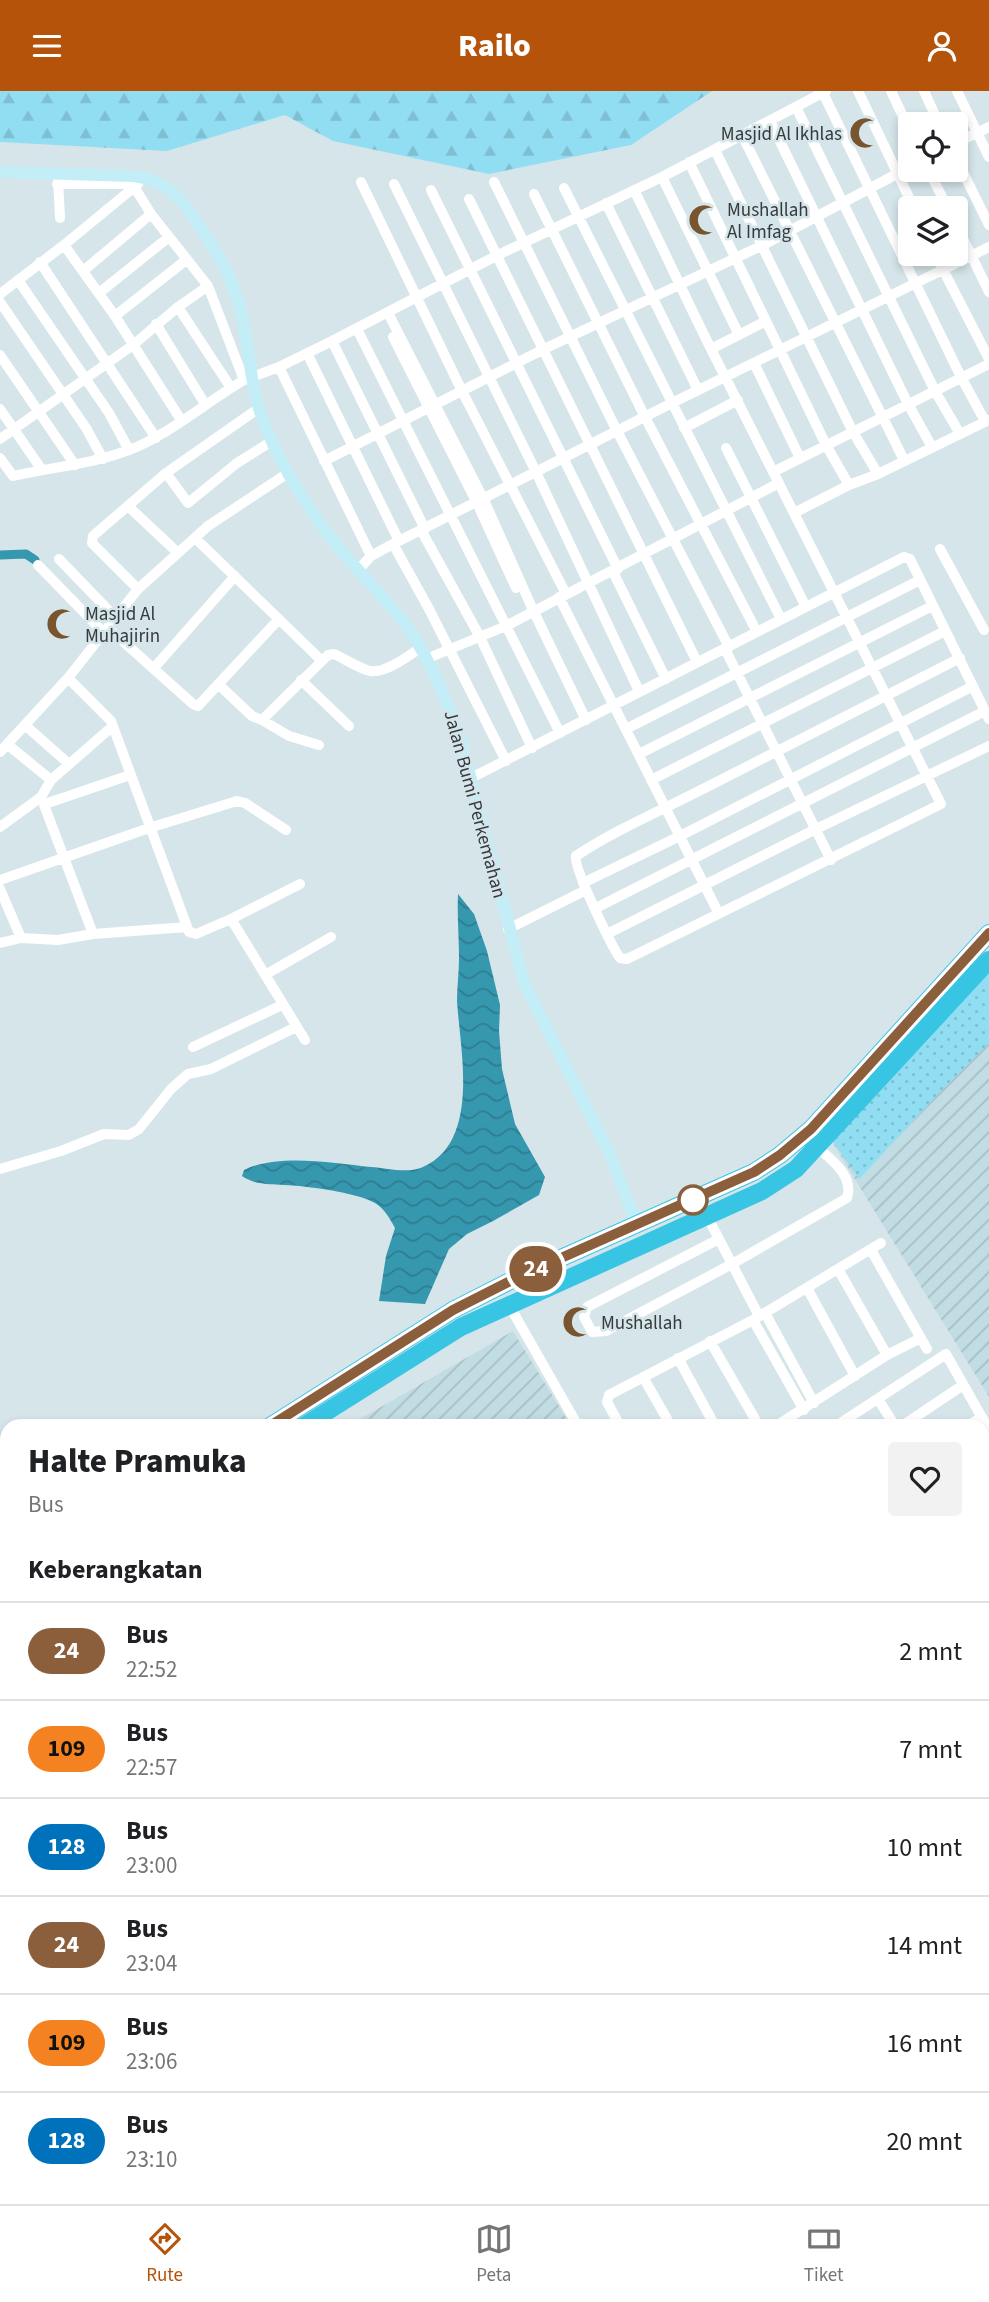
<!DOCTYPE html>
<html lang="id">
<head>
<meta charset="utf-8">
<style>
  :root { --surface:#fff; --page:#f2f2f2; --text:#202124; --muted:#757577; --line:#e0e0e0; --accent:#b45309 }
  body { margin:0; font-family:"Source Sans 3",sans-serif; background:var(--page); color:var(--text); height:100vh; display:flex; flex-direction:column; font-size:26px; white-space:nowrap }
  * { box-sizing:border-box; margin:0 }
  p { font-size:23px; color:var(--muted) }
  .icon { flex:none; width:38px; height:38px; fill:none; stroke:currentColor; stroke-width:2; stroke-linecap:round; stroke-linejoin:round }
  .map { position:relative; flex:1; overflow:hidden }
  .details { position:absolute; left:0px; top:1328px; width:990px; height:786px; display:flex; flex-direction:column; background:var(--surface); border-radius:21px 21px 0 0; box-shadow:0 4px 10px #0003 }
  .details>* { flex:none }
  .badge { padding:0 14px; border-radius:23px; font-size:24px; line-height:46px }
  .buttons { position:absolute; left:898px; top:21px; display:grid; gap:14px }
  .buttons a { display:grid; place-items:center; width:70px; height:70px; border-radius:7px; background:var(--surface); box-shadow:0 4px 10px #0003; font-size:35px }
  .map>.badge { position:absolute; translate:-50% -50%; box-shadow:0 0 0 4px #fff }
  h2 { padding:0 28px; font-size:26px; line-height:63px }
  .round { display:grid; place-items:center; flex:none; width:74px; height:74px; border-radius:7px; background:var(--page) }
  .headline { display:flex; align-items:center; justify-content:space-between; height:119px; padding:0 28px }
  h1 { font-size:33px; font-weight:800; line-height:52px }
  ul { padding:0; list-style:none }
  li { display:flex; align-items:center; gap:21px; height:98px; padding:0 28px; border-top:2px solid var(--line) }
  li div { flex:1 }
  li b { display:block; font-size:26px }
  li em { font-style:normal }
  li .badge { min-width:77px; font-weight:700; text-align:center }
  header { display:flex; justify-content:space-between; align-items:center; height:91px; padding:0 28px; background:var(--accent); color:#fff; font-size:32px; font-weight:800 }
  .tab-bar { display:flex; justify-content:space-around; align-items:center; height:98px; border-top:2px solid var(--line); background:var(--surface); font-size:19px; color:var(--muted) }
  .tab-bar a { display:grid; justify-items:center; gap:4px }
  .tab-bar .current { color:var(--accent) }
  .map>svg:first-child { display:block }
  .industrial { fill:url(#industrial-furrows) }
  .grass { fill:url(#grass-dots) }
  .forest { fill:url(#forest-firs) }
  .water { fill:url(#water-waves) }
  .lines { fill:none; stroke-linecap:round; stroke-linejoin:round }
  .canal { stroke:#3598af; stroke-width:9 }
  .street { stroke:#fff; stroke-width:10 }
  .secondary { stroke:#c3eef7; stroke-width:12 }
  .highway { stroke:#38c5e4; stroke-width:18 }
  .line-casing { stroke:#fff; stroke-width:16 }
  .line { stroke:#8b5e3c; stroke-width:10 }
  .stop-dot { fill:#fff; stroke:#8b5e3c; stroke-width:3.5 }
  .labels { text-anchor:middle; stroke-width:5; stroke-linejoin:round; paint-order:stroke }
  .poi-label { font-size:19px; fill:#353b3d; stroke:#d5e5ea; text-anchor:start }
  .street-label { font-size:19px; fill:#353b3d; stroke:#d5e5ea }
</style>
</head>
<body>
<header><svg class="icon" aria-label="menu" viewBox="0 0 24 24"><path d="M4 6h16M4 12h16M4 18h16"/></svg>Railo<svg class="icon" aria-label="person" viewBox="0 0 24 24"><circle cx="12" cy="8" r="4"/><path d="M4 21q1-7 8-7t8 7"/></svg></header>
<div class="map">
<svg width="989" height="2113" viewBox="0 0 989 2113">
  <defs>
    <pattern id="industrial-furrows" width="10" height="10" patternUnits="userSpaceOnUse" patternTransform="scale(1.75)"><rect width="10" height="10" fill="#c2dce3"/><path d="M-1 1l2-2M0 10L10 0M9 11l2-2" fill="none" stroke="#a7bec4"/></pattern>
    <pattern id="grass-dots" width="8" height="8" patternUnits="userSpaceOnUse" patternTransform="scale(1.75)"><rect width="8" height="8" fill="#91def3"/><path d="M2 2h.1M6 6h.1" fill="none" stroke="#7ebfd1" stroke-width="1.8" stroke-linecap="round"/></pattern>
    <pattern id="forest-firs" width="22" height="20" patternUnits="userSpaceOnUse" patternTransform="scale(1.75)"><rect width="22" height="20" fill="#91def3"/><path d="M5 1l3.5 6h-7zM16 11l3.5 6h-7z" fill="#7ebfd1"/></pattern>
    <pattern id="water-waves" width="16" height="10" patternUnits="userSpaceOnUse" patternTransform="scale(1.75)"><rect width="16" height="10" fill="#3598af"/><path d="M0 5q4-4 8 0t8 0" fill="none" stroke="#2e7d90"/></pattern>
  </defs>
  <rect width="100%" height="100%" fill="#d5e5ea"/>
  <path class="industrial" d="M989 874V1306L829 1046Z
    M513 1240 571 1335H348Z
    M989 1480V2113H0V1535L7 1531V2107H984V1483Z"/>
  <path class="grass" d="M989 876V952L941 1000 859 1088 830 1046Z
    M989 1983V2113H841L848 2107H984V1988Z"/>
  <path class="forest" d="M0 0H712L631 54 489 83 333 50 285 24 167 60 0 51Z"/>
  <path class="water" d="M458 803 474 823 487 860 500 914 499 940 502 978 515 1033 545 1086 539 1104 493 1130 467 1143 449 1158 425 1213 379 1210 386 1165 395 1137C390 1128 385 1118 375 1112 355 1101 307 1095 284 1094 269 1093 255 1094 242 1085L244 1079C278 1062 334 1072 371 1076 386 1077 409 1083 423 1076 481 1050 460 959 457 910 457 896 459 881 459 867 459 846 457 825 458 803Z
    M456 2107H664L657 2113H463Z"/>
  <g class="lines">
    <path class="canal" d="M0 464 26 463 35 469"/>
    <path class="street" d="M822 0 961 286 985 330
      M858 0 914 117
      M891 0 910 40
      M924 0 939 33
      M957 0 989 66
      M796 16 935 300 960 343
      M770 30 908 313 932 356
      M742 44 904 369
      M956 52 989 36
      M715 59 853 341 878 383
      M956 67 989 134
      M689 71 826 354 849 394 794 422
      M928 79 948 117
      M662 86 739 244
      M58 89 60 127
      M361 91 462 300 566 503
      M494 91 617 340 729 556
      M57 93H138
      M394 93 536 381 639 600
      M564 97 781 528
      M431 99 618 478
      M634 99C661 153 686 208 713 262 788 413 865 563 941 713L627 868 620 867C611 854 573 776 576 765 613 740 662 719 703 698 788 654 874 611 960 567
      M534 103 645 326 757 541
      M469 108 697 571
      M606 112 698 299
      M956 133 989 201
      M64 154 115 225 181 329
      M935 163 989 268
      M40 171 156 347
      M83 180 151 123
      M18 189 109 322 129 359
      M99 202 169 146
      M0 203 64 154 138 93
      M0 211 86 337 103 368
      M178 216 231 297
      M388 222 484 409 533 519 586 629
      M115 225 186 169
      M156 233 205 313
      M357 238 560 642
      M393 246 477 412 516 497
      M332 250 425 438
      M711 258 766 230
      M307 262 399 450
      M0 264 75 374
      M754 272 800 367
      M279 276 371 465
      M244 289 279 276 332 250 496 165 662 86 826 0
      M0 318 42 379
      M684 337 738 309
      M0 348 133 254 178 216 208 195
      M726 357 806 516
      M0 367 13 385C52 376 92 373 129 359 167 345 208 310 244 289L208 195 151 123 135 97
      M324 370 542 259 763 154 910 76
      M773 381 989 273
      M166 382 188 412 237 372 272 350
      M849 394 878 383 989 329
      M128 415 178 462
      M421 439 480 546 532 657
      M195 447 321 569
      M393 453 429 518 506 670
      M940 458 984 539
      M59 468 116 527
      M38 474 104 542
      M358 479 371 465 393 453 672 312 989 156
      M613 481 666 588
      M138 498 92 452 93 445 166 382 259 317
      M559 506 718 821
      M108 537 193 613 198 615 279 528
      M725 558 831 769
      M426 568 506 535 779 392
      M154 577 235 485
      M68 587 111 630 189 841 196 843 231 828 305 949
      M301 589 349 635
      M218 593 252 625 262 629
      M26 635 69 673
      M626 638 920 489
      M8 654 51 689
      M319 654 289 645 262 629 328 564 334 563C345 568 358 577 370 580 384 583 409 565 420 557
      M0 661 68 587 138 498 208 435 288 382
      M639 663 932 515
      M471 687 904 466 910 468 989 628
      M651 689 945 540
      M41 706 93 843
      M45 713 130 684
      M0 736 41 706 51 689 113 635
      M0 789 149 737 237 710 245 712 286 739
      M583 792 680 745 973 595
      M0 798 21 847
      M596 817 985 620
      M231 828 300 793
      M508 838 586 799
      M607 843 816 738 989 655
      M0 852 21 847 58 849 93 843 187 836
      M265 884 331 846
      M193 956 282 914
      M0 1078 61 1060 104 1043 129 1044 139 1038 171 998 188 983 211 978 296 936
      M707 1125 759 1225
      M719 1148 587 1216 584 1226 592 1241 606 1240 732 1173 847 1107C854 1085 832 1069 817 1056
      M871 1159 927 1258
      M838 1178 887 1264
      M807 1197 855 1285
      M509 1214 578 1335
      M765 1222 814 1312
      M753 1229 804 1319
      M710 1250 759 1335
      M678 1267 715 1335
      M643 1286 671 1335
      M878 1308 895 1335
      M620 1335 607 1311 609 1304 753 1229 881 1152
      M776 1335 887 1264 921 1247
      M836 1335 946 1263 989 1339
      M902 1335 963 1294
      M968 1335 982 1326
      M984 1393 989 1390
      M984 1439 989 1435
      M984 1466 989 1463
      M0 2062 7 2075
      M26 2107 29 2113"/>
    <path class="secondary" d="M0 81 133 85C166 89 181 106 198 133 215 158 231 183 239 213 250 254 249 298 266 337 283 379 315 429 344 463 366 489 391 513 410 540 433 574 448 612 461 650L524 892 610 1064 637 1134"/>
    <path class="highway" d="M270 1335 453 1219 514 1188 754 1081 780 1064 811 1038 989 842
      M304 1335 461 1236 762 1100 796 1078 989 869
      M0 1492 7 1488
      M0 1516 7 1512"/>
  </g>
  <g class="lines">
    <defs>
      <path id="line" d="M270 1335 453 1219 514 1188 754 1081 780 1064 811 1038 989 842"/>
    </defs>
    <use href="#line" class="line-casing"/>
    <use href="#line" class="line"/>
  </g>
  <defs>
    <symbol id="mosque-bare" viewBox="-9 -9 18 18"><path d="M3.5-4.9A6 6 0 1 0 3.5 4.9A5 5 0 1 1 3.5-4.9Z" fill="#79552f" stroke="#d5e5ea" stroke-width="2.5" paint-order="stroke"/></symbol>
  </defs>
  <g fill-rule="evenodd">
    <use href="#mosque-bare" x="843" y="20" width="44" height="44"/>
    <use href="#mosque-bare" x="682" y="107" width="44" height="44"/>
    <use href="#mosque-bare" x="40" y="511" width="44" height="44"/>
    <use href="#mosque-bare" x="556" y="1209" width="44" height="44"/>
  </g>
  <circle class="stop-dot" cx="693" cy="1109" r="14"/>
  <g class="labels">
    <g class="poi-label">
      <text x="842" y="49" text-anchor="end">Masjid Al Ikhlas</text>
      <text x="727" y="125">Mushallah<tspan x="727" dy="22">Al Imfag</tspan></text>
      <text x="85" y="529">Masjid Al<tspan x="85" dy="22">Muhajirin</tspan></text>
      <text x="601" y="1238">Mushallah</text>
    </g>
    <g class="street-label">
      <text transform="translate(476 713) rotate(75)" y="7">Jalan Bumi Perkemahan</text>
    </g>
  </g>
</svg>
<div class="buttons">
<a><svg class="icon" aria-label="locate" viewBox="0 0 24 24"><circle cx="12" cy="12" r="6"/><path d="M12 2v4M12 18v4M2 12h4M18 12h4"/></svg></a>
<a><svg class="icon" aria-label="layers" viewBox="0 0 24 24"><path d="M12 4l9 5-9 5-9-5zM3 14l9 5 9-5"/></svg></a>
</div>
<b class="badge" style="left:536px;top:1178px;background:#8b5e3c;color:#fff">24</b>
<section class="details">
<div class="headline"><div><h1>Halte Pramuka</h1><p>Bus</p></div><a class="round"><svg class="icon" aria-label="heart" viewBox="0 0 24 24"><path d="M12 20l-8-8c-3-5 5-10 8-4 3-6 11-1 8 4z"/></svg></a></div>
<h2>Keberangkatan</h2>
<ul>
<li><span class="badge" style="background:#8b5e3c;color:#fff">24</span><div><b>Bus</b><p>22:52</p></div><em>2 mnt</em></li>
<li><span class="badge" style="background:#f58220;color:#111">109</span><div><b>Bus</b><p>22:57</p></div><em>7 mnt</em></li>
<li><span class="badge" style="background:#0072bc;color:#fff">128</span><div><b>Bus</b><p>23:00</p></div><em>10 mnt</em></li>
<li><span class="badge" style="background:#8b5e3c;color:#fff">24</span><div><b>Bus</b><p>23:04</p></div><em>14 mnt</em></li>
<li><span class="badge" style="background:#f58220;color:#111">109</span><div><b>Bus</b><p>23:06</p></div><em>16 mnt</em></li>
<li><span class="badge" style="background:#0072bc;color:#fff">128</span><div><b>Bus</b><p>23:10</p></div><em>20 mnt</em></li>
</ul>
</section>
</div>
<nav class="tab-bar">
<a class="current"><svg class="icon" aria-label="directions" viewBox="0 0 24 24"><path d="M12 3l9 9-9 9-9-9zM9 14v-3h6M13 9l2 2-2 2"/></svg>Rute</a>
<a><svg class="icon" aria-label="map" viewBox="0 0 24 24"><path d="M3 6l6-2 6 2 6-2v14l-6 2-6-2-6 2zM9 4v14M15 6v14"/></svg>Peta</a>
<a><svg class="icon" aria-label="tickets" viewBox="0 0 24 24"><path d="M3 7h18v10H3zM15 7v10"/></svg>Tiket</a>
</nav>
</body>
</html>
